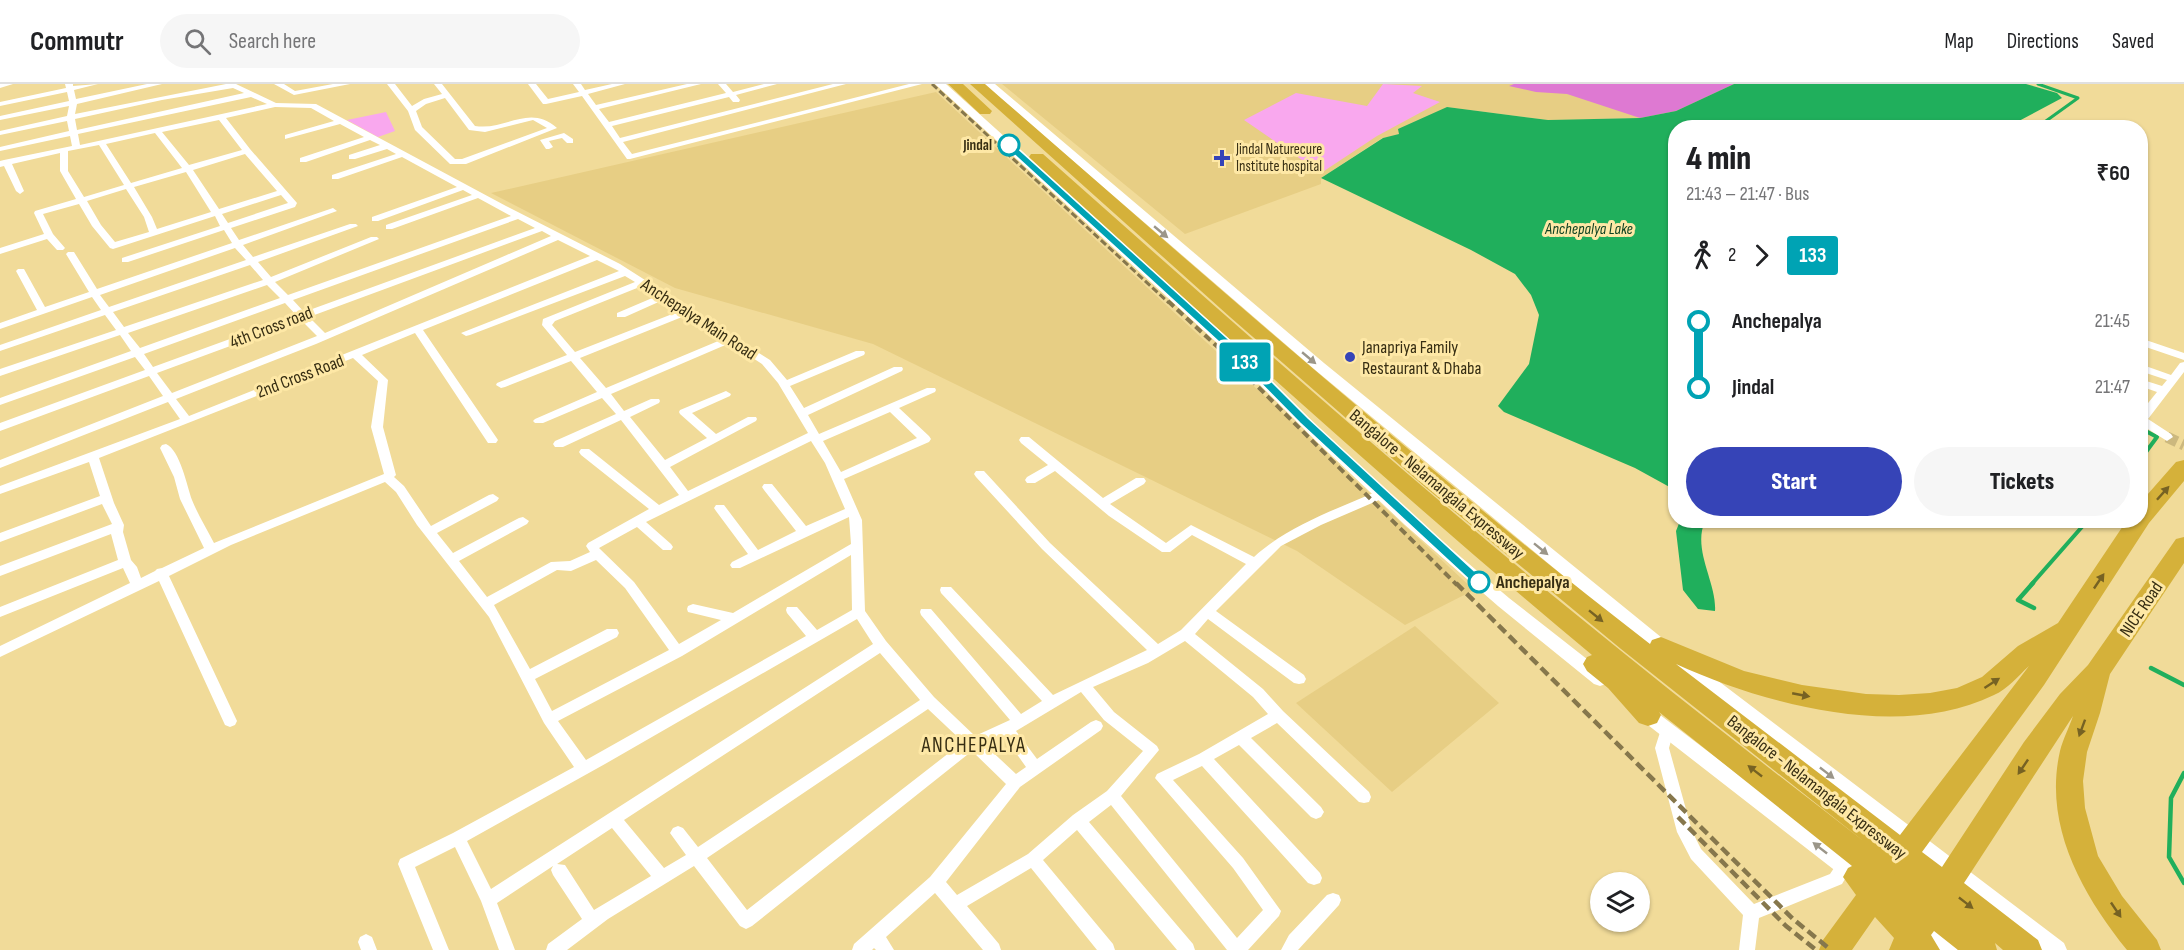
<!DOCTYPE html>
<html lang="en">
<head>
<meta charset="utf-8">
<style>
  :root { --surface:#fff; --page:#f6f6f6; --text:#202124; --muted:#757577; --line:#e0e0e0; --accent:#3644b7 }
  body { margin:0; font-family:"Sofia Sans Condensed",sans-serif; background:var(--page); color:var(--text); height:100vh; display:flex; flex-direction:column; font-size:22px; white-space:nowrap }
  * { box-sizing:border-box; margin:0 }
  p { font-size:20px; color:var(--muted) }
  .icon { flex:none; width:33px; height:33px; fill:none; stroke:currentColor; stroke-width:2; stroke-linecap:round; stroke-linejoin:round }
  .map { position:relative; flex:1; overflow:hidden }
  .sheet { position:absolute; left:1668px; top:36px; width:480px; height:408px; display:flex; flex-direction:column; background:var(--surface); border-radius:24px; box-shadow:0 2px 4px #0004 }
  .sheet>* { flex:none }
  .badge { padding:0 12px; border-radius:4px; font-size:21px; line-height:39px }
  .controls { position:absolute; left:1590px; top:788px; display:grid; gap:12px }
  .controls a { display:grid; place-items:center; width:60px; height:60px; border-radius:50%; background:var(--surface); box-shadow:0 2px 4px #0004; font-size:30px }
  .map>.badge { position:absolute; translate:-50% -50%; box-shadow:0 0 0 3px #fff }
  .legs { display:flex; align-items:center; gap:9px; height:66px; padding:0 18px; font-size:20px }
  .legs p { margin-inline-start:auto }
  .headline { display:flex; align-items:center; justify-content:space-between; height:102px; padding:0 18px }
  h1 { font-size:33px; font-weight:800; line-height:45px }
  .action { display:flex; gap:12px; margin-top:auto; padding:12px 18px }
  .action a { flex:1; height:69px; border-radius:36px; background:var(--accent); color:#fff; font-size:24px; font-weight:800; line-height:69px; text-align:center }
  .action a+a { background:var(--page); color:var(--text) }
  ul { padding:0 18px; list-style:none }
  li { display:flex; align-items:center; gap:21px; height:66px; font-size:22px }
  li i { display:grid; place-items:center; width:9px; height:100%; margin:0 8px; background:currentColor }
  li i::after { content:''; width:15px; height:15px; margin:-8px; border:4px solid; border-radius:50%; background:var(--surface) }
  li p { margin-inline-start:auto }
  li:first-child i { background:linear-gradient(#0000 50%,currentColor 0) }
  li:last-child i { background:linear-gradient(currentColor 50%,#0000 0) }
  header { display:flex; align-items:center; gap:36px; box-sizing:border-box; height:84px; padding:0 30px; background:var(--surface); border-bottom:2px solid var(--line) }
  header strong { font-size:28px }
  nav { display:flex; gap:33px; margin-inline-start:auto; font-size:21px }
  .search { width:420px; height:54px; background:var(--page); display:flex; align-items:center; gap:15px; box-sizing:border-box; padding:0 21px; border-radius:33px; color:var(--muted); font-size:22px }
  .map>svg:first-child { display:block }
  .built { fill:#e7ce84 }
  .green { fill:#f9a8ee }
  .forest { fill:#de79d2 }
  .water { fill:#20af5c }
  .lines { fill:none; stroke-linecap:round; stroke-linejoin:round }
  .stream-far2 { stroke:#20af5c; stroke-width:3 }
  .stream-far1 { stroke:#20af5c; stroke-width:4 }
  .stream { stroke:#20af5c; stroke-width:4.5 }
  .minor-tunnel { stroke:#ccb87e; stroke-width:11; stroke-dasharray:11 5; stroke-linecap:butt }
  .minor { fill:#fff; fill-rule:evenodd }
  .tertiary { fill:#fff; fill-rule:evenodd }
  .motorway { fill:#d5b13a; fill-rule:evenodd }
  .rail-far2 { stroke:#86774c; stroke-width:3; stroke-dasharray:7 3; stroke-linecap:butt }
  .rail-far1 { stroke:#86774c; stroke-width:4; stroke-dasharray:8 4.5; stroke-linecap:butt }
  .rail { stroke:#86774c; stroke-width:4.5; stroke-dasharray:10 5; stroke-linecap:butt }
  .oneway { fill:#9b9689 }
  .oneway2 { fill:#766223 }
  .line-1 { fill:#00a3b4; stroke:#fff; stroke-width:1.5 }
  .stop-1-dot { fill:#fff; stroke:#00a3b4; stroke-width:3 }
  .poi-dot { fill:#3644b7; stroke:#fee8a6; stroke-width:2 }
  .labels { text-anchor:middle; stroke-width:6; stroke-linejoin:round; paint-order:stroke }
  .far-stop-label { font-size:15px; font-weight:bold; fill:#372e13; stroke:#fee8a6; text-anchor:end }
  .far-poi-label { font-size:15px; fill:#372e13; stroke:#fee8a6; text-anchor:start }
  .far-water-label { font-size:16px; font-style:italic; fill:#0f4322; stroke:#fee8a6 }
  .street-label { font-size:18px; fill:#372e13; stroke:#fee8a6 }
  .poi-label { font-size:18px; fill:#372e13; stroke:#fee8a6; text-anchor:start }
  .stop-label { font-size:18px; font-weight:bold; fill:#372e13; stroke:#fee8a6; text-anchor:start }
  .quarter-label { font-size:21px; letter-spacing:1.5px; fill:#372e13; stroke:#fee8a6 }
</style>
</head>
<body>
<header>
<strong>Commutr</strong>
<div class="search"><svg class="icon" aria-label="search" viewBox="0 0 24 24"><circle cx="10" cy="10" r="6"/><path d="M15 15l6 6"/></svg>Search here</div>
<nav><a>Map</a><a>Directions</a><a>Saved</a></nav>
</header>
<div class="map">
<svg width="2184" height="866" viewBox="0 0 2184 866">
  <rect width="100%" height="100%" fill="#f1db99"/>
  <path class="built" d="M1002 0H1734L1676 27 1640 34 1548 36 1447 23 1393 53 1382 54 1321 94V100L1185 150Z
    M936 8 1474 506 1405 541 1297 467 873 260 675 204 491 109Z
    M1415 542 1499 619 1392 708 1296 619Z"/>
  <path class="green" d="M1383 0 1422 2 1413 9 1440 18 1377 52 1324 87 1305 78 1244 36 1296 9 1367 22Z
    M386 28 395 47 378 53 347 36Z"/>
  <path class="forest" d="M1514 0H1734L1676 27 1640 34 1567 10 1536 8 1509 2Z"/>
  <path class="water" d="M1734 0H2026L2057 9 2062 14 2017 38 1977 40 1974 43 1676 44 1675 406 1635 384 1504 328 1498 322 1529 280 1539 231 1531 211 1515 190 1471 166 1321 94 1383 54 1399 50 1398 45 1447 23 1548 36 1640 34 1676 27Z
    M1680 437H1705C1692 466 1717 499 1715 527L1698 525 1683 506 1676 447Z"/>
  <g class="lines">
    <path class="stream-far2" d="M1987 44 2039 42 2078 14 2038 0"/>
    <path class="stream-far1" d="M2140 344 2157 353 2140 376
      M2031 501 2088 436"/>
    <path class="stream" d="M2033 499 2018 516 2034 524
      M2151 584 2184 601
      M2184 689 2171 714 2169 773 2184 799"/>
    <path class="minor-tunnel" d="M2167 353 2184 361"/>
    <path class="minor" d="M0 0H13L0 4Z
      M65 0H73V2L98 0 74 6 76 15 147 0H162L77 20 75 30 226 0H236L276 19 316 20 506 122 620 180 770 276 787 296 856 267H864L865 269 864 271 790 302 804 324 894 283H902L903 285 902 287 808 331 819 350 927 304H935L936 306 935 308 899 324 929 352 931 355 929 358 844 395 862 436 865 527 886 557 934 613 975 652 1010 636 921 531 920 528 921 525H931L1021 630 1042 617 941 509 940 506 941 503H951L1053 611 1147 566 1042 465 976 393 974 390 976 387H984L1050 459 1158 560 1181 546 1246 480 1192 451 1170 468H1162L1109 432 1055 387 1035 399H1027L1025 396 1027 393 1048 381 1021 359 1019 356 1021 353H1029L1103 414 1136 394H1144L1146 397 1144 400 1110 420 1166 459 1191 441 1254 473C1289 441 1335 426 1378 407H1386L1388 410 1386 413 1321 441 1281 462 1216 527 1304 591 1306 595 1304 599 1299 600 1294 599 1208 535 1195 550 1263 605 1283 627 1369 708 1371 713 1369 718 1364 719 1359 718 1277 639 1251 654 1321 723 1324 728 1321 733 1316 735 1311 733 1239 661 1214 675 1320 789 1322 794 1320 799 1314 801 1308 799 1202 682 1173 696 1243 774 1281 827 1279 832 1248 866H1227L1111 721 1089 738 1193 860 1195 866H1177L1077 746 1043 776 1113 860 1115 866H1097L1031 784 967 822 999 860 1001 866H983L935 809 886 853 894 866H876L874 864 872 866H852L854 860 930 793 1006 700 972 667 752 842 746 845 740 842 694 782 608 835 567 866H546L548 860 582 835 553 791 551 786 553 782 497 819 515 866H499L481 817 455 763 415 783 449 866H433L398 780 400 775 453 749 574 683 544 639 489 533 417 441 396 408 385 398 231 461 169 492 237 637 235 641 230 643 225 641 159 497 0 573V562L130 499 123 484 0 533V523L118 476 111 450 0 492V482L112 440 102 420 0 458V449L100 412 89 378 0 410V402L180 335 168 318 0 384V376L163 312 149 292 0 347V339L145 286 135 273 0 321V314L131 267 120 251 0 292V285L116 246 105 231 0 267V261L101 226 92 213 0 245V239L37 226 16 187 18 185H24L45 223 89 208 66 170 68 168H74L97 205 232 159 224 146 128 178H122V174L220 142 215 132 113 165 110 164 92 142 79 120 43 130 53 150 65 164 63 166H57L47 155 0 170V164L44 150 34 129 35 127 76 115 60 87V69L12 80 24 107 20 110 16 107 4 82 0 83V77L4 76 72 62 70 52 0 67V63L69 47 67 37 0 51V47L67 32 69 22 0 36V32L69 17 67 8 0 22V18L66 4ZM233 4 244 9 77 46 75 35 162 16ZM251 13 267 20 80 61 78 50ZM275 23 311 24 334 37 285 51V55L340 40 364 53 300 74V78H306L370 56 380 61 349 71V75H355L387 65 396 70 332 91V95H338L402 73 457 103 372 133V137H378L463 106 472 111 386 141V145H392L478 114 511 132 288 211 275 198 379 155 377 153H371L271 193 258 178 358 142 356 140H350L253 173 243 161 337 127 333 124 330 125 239 156 231 144 295 123 297 119 250 65 226 34ZM219 36 242 66 189 81 162 48ZM155 49 182 84 131 99 106 60ZM99 61 124 101 84 113 68 87V67ZM245 70 277 107 219 125 193 86ZM186 88 211 128 157 145 152 133 134 103ZM126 105 144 133 149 148 115 158 101 141 87 117ZM281 111 288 119 228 139 222 130ZM518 135 535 144 304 228 293 216ZM542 147 551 152 325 249 309 233ZM558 156 590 172 189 332 176 315 316 260ZM235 164 246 176 109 223 100 211ZM597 176 619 187 461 249 466 252 470 251 625 192 635 198 543 235 542 241 567 271 497 299 496 301 501 304 505 303 571 277 597 308 535 335 533 337 535 339H543L602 314 616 330 555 357 553 360 555 363H563L621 336 679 411 659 421 589 365H581L579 368 581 371 649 425 588 459 586 462 590 468 570 477 551 478 487 513 459 477 527 440 529 437 523 433 519 434 453 469 437 449 497 417 499 414 493 410 489 411 431 442 404 402 394 393 396 391 383 343 388 296 362 271 415 249 488 359H496L498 356 496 353 423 246ZM250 181 263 196 124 243 113 228ZM267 201 280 214 140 264 128 249ZM642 202 657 212 617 229V233H625L663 216 680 227 575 268 552 241 555 237ZM285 219 296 231 153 283 144 270ZM687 231 723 255 606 304 580 274ZM301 236 317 252 172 309 157 289ZM730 259 762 280 778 299 808 349 688 407 670 383 756 337 757 335 756 333H748L716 350 692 329 730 312 731 310 726 307 680 326 679 328 680 330 707 354 665 376 630 333 659 319 660 317 659 315H651L624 327 611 310ZM353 274 378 297 371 343 384 390 214 459C207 445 198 431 192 416 187 402 180 366 166 360L162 361 160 364 174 393 180 415 204 464 162 484 157 485 155 487 141 494 137 483 131 476 123 448 124 441 114 419 99 374ZM890 328 917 354 841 388 823 357ZM811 357 825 379 845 425 806 442 772 400H764L762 403 764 406 796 447 758 466 724 421H716L714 424 716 427 748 470 732 478 730 481 732 484H740L849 433 851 460 733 529 693 520 688 522 687 525 688 528 721 536 679 560 634 498 599 464 637 443 663 466H671L673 463 671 460 646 438ZM851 471 852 526 817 546 797 523H787L786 526 787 529 806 552 586 676 558 637 682 572ZM596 476 625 504 669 566 552 627 535 595 617 553 619 549 617 545H607L530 585 494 521 557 486 571 487ZM857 535 873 560 491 805 467 757 605 680ZM1185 557 1253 613 1268 630 1199 670 1157 690 1155 694 1233 784 1263 826 1237 854 1121 712 1159 666 1157 662 1114 628 1093 603 1148 579ZM880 569 920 616 698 763 683 744 678 742 673 744 670 749 686 771 664 784 624 736ZM1081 608 1104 636 1143 667 1107 707 1073 731 1028 770 957 811 946 798 1020 703 1101 646 1103 642 1101 638 1096 636 1091 638 1037 675 1016 647ZM928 625 963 658 747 826 707 774ZM1004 652 1026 683 1016 690 984 660ZM612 744 651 792 594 826 565 781 557 780Z
      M274 0H284L295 7 333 0H350L294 11Z
      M387 0H395L412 22 424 15 442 10 434 0H442L475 42C506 47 529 19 557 44L466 80H450L415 46 408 27ZM445 14 469 46 485 48 533 36 547 44 462 75H455L422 43 416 27 426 20Z
      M528 0H536L548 15 579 8 573 0H581L585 6 612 0H625L588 10 596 21 687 0H701L599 25 609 38 726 9 718 0H726L733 8 764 0H777L736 11 740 16 739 18H733L729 13 612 42 620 54 833 0H846L623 58 632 70 909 0H922L630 75H627L582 12 546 20H543Z
      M564 49 573 55V59H567L562 54 549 57 553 63 549 65H546L540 56Z
      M2140 254 2184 269V276L2140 261Z
      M2184 278V288L2148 335 2171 350 2173 353 2167 357 2140 340V329L2157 308 2140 302V295L2162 302 2167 296 2140 287V280L2171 291 2180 279Z
      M1667 640 1672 642 1674 646 1669 664 1692 747 1701 765 1754 820 1830 790 1838 778 1844 776 1850 778 1852 783 1842 800 1759 834 1755 866H1739L1743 831 1691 775 1677 748 1655 664 1662 642Z
      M1333 809 1339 811 1341 816 1339 821 1298 866H1281L1289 851 1327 811Z
      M366 850 372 853 377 866H361L358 858 360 853Z"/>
    <path class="tertiary" d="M935 0H946L1238 263 1325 350 1415 434 1509 514 1606 590 1609 595 1606 600 1600 602 1594 600 1498 522 1405 441 1315 356 1228 269Z
      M984 0H995L1324 279 1667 558 2064 859 2067 866H2041L1655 568 1314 285Z
      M1641 619 1647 621 1869 790 1872 796 1869 802 1862 805 1855 802 1635 631 1632 626 1635 621Z
      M1918 833C1932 838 1952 853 1958 866H1932L1911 849 1908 842 1911 835Z"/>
    <path class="motorway" d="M948 0H963L992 27 990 30H980Z
      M970 0H985C1204 191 1421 383 1650 560L1652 556 1661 553 1744 587 1802 601 1866 610 1899 611 1930 609 1957 604 1982 593 2018 562 2058 539 2127 436H2140V419L2176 378 2184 376V397L2149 439 2044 601 1922 768 1942 783 2024 658 2060 610 2088 581 2176 455 2184 453V479L2110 590 2100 629 2087 668 2083 697 2085 724 2098 772 2122 812 2157 856 2161 866H2127C2082 810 2043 741 2060 667 2063 655 2069 644 2073 632L1964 799 2038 856 2042 866H2003L1995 859 1997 866H1958L1934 847 1931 851 1940 866H1889L1894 854 1875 833 1852 866H1819L1823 856 1856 811 1843 793 1848 784 1852 782 1659 628 1661 631 1657 639 1648 642 1639 639 1608 604 1587 587 1583 580 1587 573 1592 571C1401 412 1216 243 1031 76L1029 73 1031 70H1043C1219 226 1395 383 1578 532 1672 609 1769 684 1866 759L1621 565 1425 403 1230 233ZM1676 580C1766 621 1900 657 1994 611 2008 605 2018 592 2029 582L1900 751Z"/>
    <path class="rail-far2" d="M932 0 1169 219"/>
    <path class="rail-far1" d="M1168 217 1222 267 1457 501"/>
    <path class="rail" d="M1456 499 1793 835 1831 866
      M1678 733 1786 842 1816 866"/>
  </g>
  <defs><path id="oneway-solid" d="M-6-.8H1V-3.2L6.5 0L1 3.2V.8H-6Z" transform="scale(1.5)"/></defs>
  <g class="oneway">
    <use href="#oneway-solid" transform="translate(1161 148) rotate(40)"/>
    <use href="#oneway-solid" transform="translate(1309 274) rotate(40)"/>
    <use href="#oneway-solid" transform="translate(1541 465) rotate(39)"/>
    <use href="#oneway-solid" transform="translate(1827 689) rotate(38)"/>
    <use href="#oneway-solid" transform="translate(1820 764) rotate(-142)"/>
  </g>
  <g class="oneway2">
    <use href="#oneway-solid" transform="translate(2163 409) rotate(-48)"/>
    <use href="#oneway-solid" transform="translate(2099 497) rotate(-56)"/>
    <use href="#oneway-solid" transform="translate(1596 532) rotate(39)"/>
    <use href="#oneway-solid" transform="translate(1992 599) rotate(-33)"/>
    <use href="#oneway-solid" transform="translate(1801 611) rotate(11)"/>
    <use href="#oneway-solid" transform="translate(2082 644) rotate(110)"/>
    <use href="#oneway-solid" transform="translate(2023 683) rotate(124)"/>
    <use href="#oneway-solid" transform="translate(1755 687) rotate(-142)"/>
    <use href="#oneway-solid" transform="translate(1966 819) rotate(38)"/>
    <use href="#oneway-solid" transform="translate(2116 826) rotate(56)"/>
  </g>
  <path class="line-1" d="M1006 59H1012L1237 263 1308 334 1483 495 1485 498 1483 501H1475L1300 339 1230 268 1006 63Z"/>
  <g class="stop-1-dot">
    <circle cx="1009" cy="61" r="10"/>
    <circle cx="1479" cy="498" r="10"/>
  </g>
  <g class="poi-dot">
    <path d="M1219 65h6v6h6v6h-6v6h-6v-6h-6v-6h6z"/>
    <circle cx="1350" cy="273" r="6"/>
  </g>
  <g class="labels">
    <g class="far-stop-label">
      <text x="992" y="66">Jindal</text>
    </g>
    <g class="far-poi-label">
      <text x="1236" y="70">Jindal Naturecure<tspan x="1236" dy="17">Institute hospital</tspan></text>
    </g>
    <g class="far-water-label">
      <text x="1589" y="150">Anchepalya Lake</text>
    </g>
    <g class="street-label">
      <text transform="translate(699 235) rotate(33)" y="6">Anchepalya Main Road</text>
      <text transform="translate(271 243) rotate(-21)" y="6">4th Cross road</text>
      <text transform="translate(300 292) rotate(-21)" y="6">2nd Cross Road</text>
      <text transform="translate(1437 400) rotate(40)" y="6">Bangalore - Nelamangala Expressway</text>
      <text transform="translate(2141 525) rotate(-56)" y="6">NICE Road</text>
      <text transform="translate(1817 703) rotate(38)" y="6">Bangalore - Nelamangala Expressway</text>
    </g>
    <g class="poi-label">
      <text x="1362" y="269">Janapriya Family<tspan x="1362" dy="21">Restaurant &amp; Dhaba</tspan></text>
    </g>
    <g class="stop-label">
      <text x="1496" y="504">Anchepalya</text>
    </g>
    <g class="quarter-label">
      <text x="974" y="668">ANCHEPALYA</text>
    </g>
  </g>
</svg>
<div class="controls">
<a><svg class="icon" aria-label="layers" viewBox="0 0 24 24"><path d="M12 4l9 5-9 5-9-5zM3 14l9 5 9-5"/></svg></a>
</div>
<b class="badge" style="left:1245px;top:278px;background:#00a3b4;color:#fff">133</b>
<section class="sheet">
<div class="headline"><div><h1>4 min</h1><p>21:43 – 21:47 · Bus</p></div><b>₹60</b></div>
<div class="legs"><svg class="icon" aria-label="walk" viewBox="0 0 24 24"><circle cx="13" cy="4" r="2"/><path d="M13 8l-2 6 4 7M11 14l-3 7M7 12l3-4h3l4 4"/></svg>2<svg class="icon" aria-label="forward" viewBox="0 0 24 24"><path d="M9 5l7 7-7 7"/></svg><b class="badge" style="background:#00a3b4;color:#fff">133</b></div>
<ul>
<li><i style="color:#00a3b4"></i><b>Anchepalya</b><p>21:45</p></li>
<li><i style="color:#00a3b4"></i><b>Jindal</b><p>21:47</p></li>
</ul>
<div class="action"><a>Start</a><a>Tickets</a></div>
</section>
</div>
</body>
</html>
